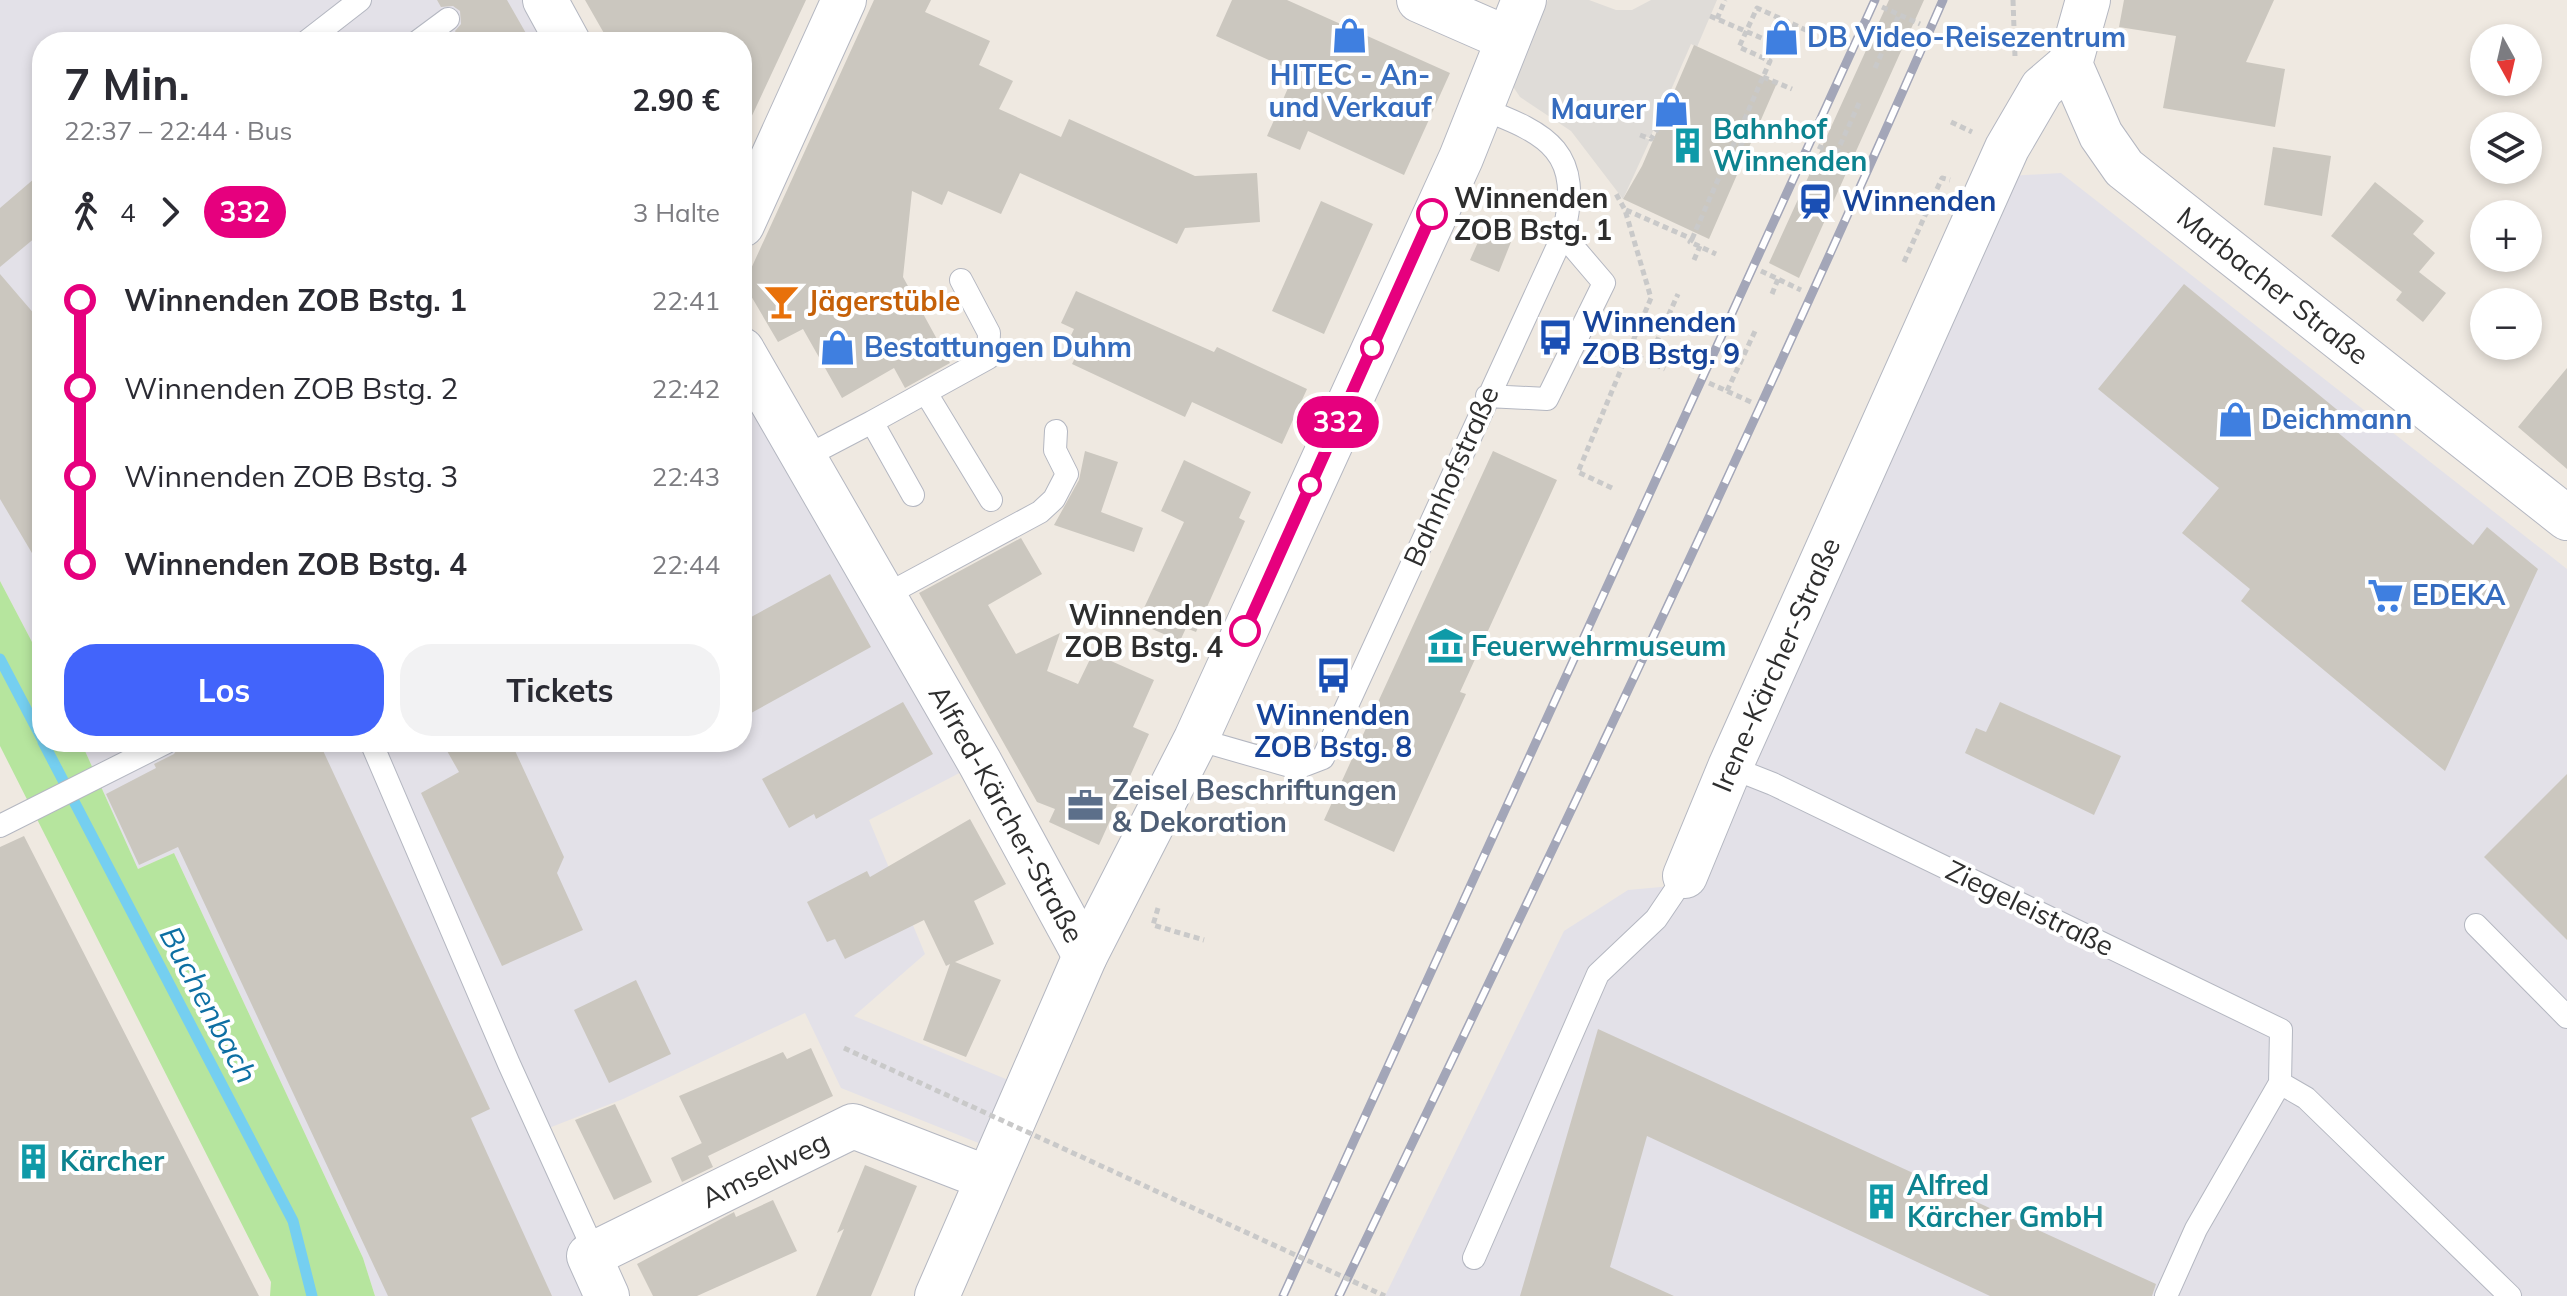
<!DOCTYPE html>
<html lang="de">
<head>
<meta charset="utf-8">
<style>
  :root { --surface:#fff; --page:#f2f2f3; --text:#2b2b33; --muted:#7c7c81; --accent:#4264fb }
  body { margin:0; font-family:Mulish,sans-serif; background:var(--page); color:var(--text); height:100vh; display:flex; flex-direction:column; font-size:30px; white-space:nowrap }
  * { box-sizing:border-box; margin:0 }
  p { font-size:26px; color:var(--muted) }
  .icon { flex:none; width:44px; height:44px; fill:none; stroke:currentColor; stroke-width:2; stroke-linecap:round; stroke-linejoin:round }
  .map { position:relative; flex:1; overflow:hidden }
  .details { position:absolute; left:32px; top:32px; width:720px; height:720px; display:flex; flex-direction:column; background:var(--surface); border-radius:32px; box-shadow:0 4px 12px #0003 }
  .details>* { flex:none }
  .badge { padding:0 16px; border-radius:26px; font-size:28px; line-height:52px }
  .needle { width:52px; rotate:172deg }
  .fabs { position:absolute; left:2470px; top:24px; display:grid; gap:16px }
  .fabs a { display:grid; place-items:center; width:72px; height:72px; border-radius:50%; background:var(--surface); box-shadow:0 4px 12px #0003; font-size:40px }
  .map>.badge { position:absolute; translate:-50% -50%; box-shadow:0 0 0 4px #fff }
  .legs { display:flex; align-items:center; gap:12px; height:88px; padding:0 32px; font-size:26px }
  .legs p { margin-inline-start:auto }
  .headline { display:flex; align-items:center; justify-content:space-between; height:136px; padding:0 32px }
  h1 { font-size:44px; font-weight:700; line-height:60px }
  .primary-button { display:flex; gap:16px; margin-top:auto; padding:16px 32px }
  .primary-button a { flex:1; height:92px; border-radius:32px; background:var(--accent); color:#fff; font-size:32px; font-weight:700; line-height:92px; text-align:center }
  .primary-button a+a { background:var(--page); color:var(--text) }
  ul { padding:0 32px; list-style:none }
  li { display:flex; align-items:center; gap:28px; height:88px; font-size:30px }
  li i { display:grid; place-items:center; width:12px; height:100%; margin:0 10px; background:currentColor }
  li i::after { content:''; width:20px; height:20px; margin:-10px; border:6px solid; border-radius:50%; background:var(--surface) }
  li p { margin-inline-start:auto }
  li:first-child i { background:linear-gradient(#0000 50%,currentColor 0) }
  li:last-child i { background:linear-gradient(currentColor 50%,#0000 0) }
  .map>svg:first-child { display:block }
  .industrial { fill:#e3e1e8 }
  .green { fill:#b6e59e }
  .plaza { fill:#dfdcd8 }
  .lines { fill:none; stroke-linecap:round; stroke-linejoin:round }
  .stream { stroke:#75cff0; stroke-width:11 }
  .building { fill:#cbc7bf }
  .service-casing { stroke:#b4b7c1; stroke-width:24 }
  .minor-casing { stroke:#b4b7c1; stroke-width:46 }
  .secondary-casing { stroke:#b4b7c1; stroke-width:46 }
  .path { stroke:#c9c9c9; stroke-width:5; stroke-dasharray:6 4; stroke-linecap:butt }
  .service { stroke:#fff; stroke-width:22 }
  .minor { stroke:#fff; stroke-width:44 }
  .secondary { stroke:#fff; stroke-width:44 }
  .rail-casing { stroke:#a3a6b8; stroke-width:9 }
  .rail { stroke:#fff; stroke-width:6; stroke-dasharray:18; stroke-linecap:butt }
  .path-bridge { stroke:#c9c9c9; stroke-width:5; stroke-dasharray:6 4; stroke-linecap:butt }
  .line-1-casing { stroke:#fff; stroke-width:18 }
  .line-1 { stroke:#e6007e; stroke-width:12 }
  .stop-1-dot { fill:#fff; stroke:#e6007e; stroke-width:4 }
  .labels { text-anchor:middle; stroke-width:8; stroke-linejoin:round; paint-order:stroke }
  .shop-label { font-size:28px; font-weight:bold; fill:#366cbe; stroke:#fff; text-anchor:start }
  .culture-label { font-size:28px; font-weight:bold; fill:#0d838f; stroke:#fff; text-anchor:start }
  .stop-label { font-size:28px; font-weight:bold; fill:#2e2e2e; stroke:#fff; text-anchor:start }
  .transit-label { font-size:28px; font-weight:bold; fill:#164399; stroke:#fff; text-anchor:start }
  .street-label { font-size:28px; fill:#2e2e2e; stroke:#fff }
  .food-label { font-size:28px; font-weight:bold; fill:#c56008; stroke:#fff; text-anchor:start }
  .service-label { font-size:28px; font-weight:bold; fill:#4e5e75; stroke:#fff; text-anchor:start }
  .water-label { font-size:30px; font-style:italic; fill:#0d6fa3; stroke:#fff }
</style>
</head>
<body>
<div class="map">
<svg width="2567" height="1296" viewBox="0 0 2567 1296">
  <rect width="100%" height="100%" fill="#efe9e1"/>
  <path class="industrial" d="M0 0H530L554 42H42V661L0 581Z
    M2061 173 2567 569V1296H1385L1564 931 1628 890 1705 883 2008 176Z
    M742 369 971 767 869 820 925 954 854 1016 1013 1082 986 1146 841 1088 805 1013 623 1099 536 1133 607 1296H375L363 1258 174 853 138 869 81 742H742Z"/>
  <path class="green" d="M0 581 42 661V742H81L138 869 174 853 363 1258 375 1296H270L271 1282 0 746Z"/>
  <path class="plaza" d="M1548 0H1589L1616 10H1632L1651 0H1717L1697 47 1691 44 1650 138 1640 135 1650 140 1623 199 1571 131 1520 97 1514 88 1512 78Z"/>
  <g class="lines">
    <path class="stream" d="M0 659 42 739
      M43 742 293 1221 312 1296"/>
  </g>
  <path class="building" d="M437 0H507L531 42H461L455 31 461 24 460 11 453 6 441 7Z
    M585 0H806L742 137V42H609Z
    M874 0H931L925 12 990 41 979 65 1013 81 999 109 1061 137 1069 119 1195 176 1257 173 1260 222 1185 228 1177 244 1020 173 1001 214 948 191 942 205 912 191 903 277 950 363 905 388 894 368 842 398 803 329 778 342 744 284Z
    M1232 0H1287L1450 73 1404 175 1308 131 1300 150 1267 136 1295 72 1216 36Z
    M1889 0H1924L1799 278 1769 263Z
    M2124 0H2274L2246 62 2285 69 2275 127 2163 108 2176 36 2119 27Z
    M1694 45 1777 83 1709 239 1623 199 1642 166Z
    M2273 147 2331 156 2322 216 2264 205Z
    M42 172V232L0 267V208Z
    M2375 182 2424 221 2413 234 2435 253 2419 272 2446 293 2423 322 2396 300 2402 292 2331 236Z
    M1321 201 1373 224 1324 334 1272 311Z
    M1483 231 1511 242 1499 272 1470 260Z
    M0 274 42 323V570L0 499Z
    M2184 284 2341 413 2330 426 2473 545 2487 527 2538 569 2445 771 2241 601 2250 589 2182 533 2219 488 2098 389Z
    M1076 291 1214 352 1217 347 1307 389 1282 444 1192 402 1185 417 1072 364 1075 358 1063 352 1074 329 1061 323Z
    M2567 368V469L2518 427Z
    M1085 451 1118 462 1101 512 1143 528 1134 552 1054 525 1079 480Z
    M1493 451 1557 480 1460 692 1466 694 1394 852 1324 820Z
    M1184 460 1251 492 1239 518 1245 521 1196 632 1186 628 1180 641 1152 629 1158 615 1144 608 1184 522 1161 511Z
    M1021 538 1042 574 988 605 1016 654 1060 633 1047 671 1078 684 1093 653 1154 680 1133 727 1149 734 1099 845 1049 822 1055 809 1037 802 919 593Z
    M830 574 871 647 742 718V622Z
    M903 702 933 754 816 819 814 814 789 828 762 779Z
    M2000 702 2121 756 2094 815 1965 753 1976 728 1986 732Z
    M181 742H319L490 1109 471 1118 552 1296H388L178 847 139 865 106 794 156 768 154 764 174 754Z
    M442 742H511L564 857 557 873 583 930 502 966 421 793 459 772Z
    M2567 774V940L2484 857Z
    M970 819 1006 884 974 901 994 944 955 962 1001 980 966 1057 923 1040 950 964 946 966 924 920 845 959 835 939 827 942 807 902 867 871 870 877Z
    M24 836 259 1296H0V847Z
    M636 980 671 1054 609 1083 574 1010Z
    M1598 1029 2156 1284 2152 1296H1990L1647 1136 1610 1267 1674 1296H1520Z
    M811 1048 833 1096 708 1156 679 1096 783 1052 787 1059Z
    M615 1104 652 1182 614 1200 575 1120Z
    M702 1143 713 1167 682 1182 671 1158Z
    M865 1165 917 1186 871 1296H816L844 1229 837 1233Z
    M773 1200 797 1251 697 1296H653L637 1264 734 1212 736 1217Z"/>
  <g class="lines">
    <defs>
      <path id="service" d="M306 42 360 0
        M417 42 448 19
        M926 393 991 500
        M1487 396 1547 399 1604 283 1563 235
        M872 422 988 358 989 333 961 280
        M805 457 872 422 913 495
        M884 596 1040 512 1054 499 1067 474 1055 450 1056 431
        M1196 739 1297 768 1323 758 1563 235C1584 152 1549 134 1480 108
        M371 742 509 1064 595 1253
        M1730 767 1773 784 2281 1030 2280 1083 2196 1229 2166 1296
        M0 826 167 742
        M2476 925 2567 1017
        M2280 1083 2306 1098 2510 1296
        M1474 1258 1598 974 1656 919 1685 876"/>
      <g id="minor">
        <path d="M545 0 568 42"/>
        <path d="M1419 0 1508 39"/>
        <path d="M742 225 844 0"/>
        <path id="s1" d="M742 350 980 763 1085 956"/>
        <path id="s2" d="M1685 876 1730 767 2007 148 2042 88 2070 64"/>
        <path id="s3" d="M607 1296 589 1256 853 1126 987 1178"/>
        <path d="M937 1296 1085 956 1196 739 1461 158 1524 0"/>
      </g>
      <g id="secondary">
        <path id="s4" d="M2088 0 2070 64 2101 135 2124 168 2567 518"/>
      </g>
    </defs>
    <use href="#service" class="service-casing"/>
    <use href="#minor" class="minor-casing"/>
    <use href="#secondary" class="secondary-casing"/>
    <path class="path" d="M2013 0 2015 57
      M1882 7 1920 24
      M1710 16 1785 48
      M1717 19 1725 0
      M1875 68 1899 15
      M1763 77 1792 89
      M1951 122 1972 132
      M1640 135 1651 139 1659 126
      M1818 146 1858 164
      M1836 154 1860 101
      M1728 157 1734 159 1746 135
      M1626 210 1692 239 1690 242 1716 254
      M1692 239 1770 61 1739 47 1757 8 1817 35
      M1694 260 1700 246
      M1904 262 1942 178 1950 180
      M1761 271 1801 290
      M1772 294 1778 279
      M1628 352 1665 369
      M1648 361 1678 294
      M1709 383 1751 402
      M1727 391 1756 329
      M1612 488 1578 472 1651 298 1625 210 1615 192
      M1158 908 1153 925 1204 940"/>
    <use href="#service" class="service"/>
    <use href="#minor" class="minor"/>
    <use href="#secondary" class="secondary"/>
    <defs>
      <path id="rail" d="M1283 1296 1875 0
        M1339 1296C1545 866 1752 437 1943 0"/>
    </defs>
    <use href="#rail" class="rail-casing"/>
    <use href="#rail" class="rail"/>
    <path class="path-bridge" d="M844 1048 1385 1296"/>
  </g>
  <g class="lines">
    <defs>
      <path id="line-1" d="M1245 631 1432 214"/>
    </defs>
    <use href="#line-1" class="line-1-casing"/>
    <use href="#line-1" class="line-1"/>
  </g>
  <defs>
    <symbol id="shop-bare" viewBox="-9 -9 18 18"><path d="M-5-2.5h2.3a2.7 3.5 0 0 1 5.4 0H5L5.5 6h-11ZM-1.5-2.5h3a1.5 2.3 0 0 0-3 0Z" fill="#3f7fe0" stroke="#fff" stroke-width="2.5" paint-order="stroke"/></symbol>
    <symbol id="building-bare" viewBox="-9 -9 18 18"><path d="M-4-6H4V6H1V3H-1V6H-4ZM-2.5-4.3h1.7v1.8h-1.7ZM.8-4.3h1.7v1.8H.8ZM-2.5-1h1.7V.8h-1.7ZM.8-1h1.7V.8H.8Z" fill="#0f9aa8" stroke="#fff" stroke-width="2.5" paint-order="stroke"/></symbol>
    <symbol id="station-bare" viewBox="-9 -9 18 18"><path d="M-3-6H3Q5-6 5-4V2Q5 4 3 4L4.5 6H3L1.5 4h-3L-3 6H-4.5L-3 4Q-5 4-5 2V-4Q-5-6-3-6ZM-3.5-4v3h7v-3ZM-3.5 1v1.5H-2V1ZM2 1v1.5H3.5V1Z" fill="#1a4fb4" stroke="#fff" stroke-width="2.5" paint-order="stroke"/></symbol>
    <symbol id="bar-bare" viewBox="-9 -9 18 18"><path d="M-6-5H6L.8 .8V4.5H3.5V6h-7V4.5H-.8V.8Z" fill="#e8710a" stroke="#fff" stroke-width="2.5" paint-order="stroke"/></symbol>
    <symbol id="bus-bare" viewBox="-9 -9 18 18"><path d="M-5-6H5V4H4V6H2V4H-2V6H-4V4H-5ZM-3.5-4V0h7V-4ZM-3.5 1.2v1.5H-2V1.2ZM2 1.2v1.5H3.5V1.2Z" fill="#1a4fb4" stroke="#fff" stroke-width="2.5" paint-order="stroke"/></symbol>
    <symbol id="supermarket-bare" viewBox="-9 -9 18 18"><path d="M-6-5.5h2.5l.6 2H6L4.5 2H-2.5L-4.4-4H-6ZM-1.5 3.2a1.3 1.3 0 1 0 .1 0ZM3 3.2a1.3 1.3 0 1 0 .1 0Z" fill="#3f7fe0" stroke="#fff" stroke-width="2.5" paint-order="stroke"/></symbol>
    <symbol id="museum-bare" viewBox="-9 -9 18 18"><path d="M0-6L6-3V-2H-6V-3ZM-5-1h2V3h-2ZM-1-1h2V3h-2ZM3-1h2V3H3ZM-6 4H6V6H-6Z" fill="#0f9aa8" stroke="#fff" stroke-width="2.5" paint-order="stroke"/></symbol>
    <symbol id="office-bare" viewBox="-9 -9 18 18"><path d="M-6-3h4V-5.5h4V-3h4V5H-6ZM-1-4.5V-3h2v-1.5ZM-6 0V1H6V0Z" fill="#5c6f8a" stroke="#fff" stroke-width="2.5" paint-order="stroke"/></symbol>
  </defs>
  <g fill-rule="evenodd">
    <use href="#shop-bare" x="1324" y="10" width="51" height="51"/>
    <use href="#shop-bare" x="1756" y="12" width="51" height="51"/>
    <use href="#shop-bare" x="1646" y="84" width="51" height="51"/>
    <use href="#building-bare" x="1662" y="120" width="51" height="51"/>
    <use href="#station-bare" x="1790" y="176" width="51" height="51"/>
    <use href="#bar-bare" x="756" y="276" width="51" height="51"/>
    <use href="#bus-bare" x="1530" y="312" width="51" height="51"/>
    <use href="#shop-bare" x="812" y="322" width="51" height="51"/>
    <use href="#shop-bare" x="2210" y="394" width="51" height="51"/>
    <use href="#supermarket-bare" x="2360" y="570" width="51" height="51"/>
    <use href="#museum-bare" x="1420" y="620" width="51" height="51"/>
    <use href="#bus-bare" x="1308" y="650" width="51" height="51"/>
    <use href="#office-bare" x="1060" y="780" width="51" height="51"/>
    <use href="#building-bare" x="8" y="1136" width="51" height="51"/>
    <use href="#building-bare" x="1856" y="1176" width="51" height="51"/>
  </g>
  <g class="stop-1-dot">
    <circle cx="1432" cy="214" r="14"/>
    <circle cx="1372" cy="348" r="10"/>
    <circle cx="1310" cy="485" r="10"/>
    <circle cx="1245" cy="631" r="14"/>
  </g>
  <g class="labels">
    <g class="shop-label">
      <text x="1807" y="47">DB Video-Reisezentrum</text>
      <text x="1350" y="85" text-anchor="middle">HITEC - An-<tspan x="1350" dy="32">und Verkauf</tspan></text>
      <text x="1646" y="119" text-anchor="end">Maurer</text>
      <text x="864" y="357">Bestattungen Duhm</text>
      <text x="2261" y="429">Deichmann</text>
      <text x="2412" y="605">EDEKA</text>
    </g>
    <g class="culture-label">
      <text x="1713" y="139">Bahnhof<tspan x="1713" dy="32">Winnenden</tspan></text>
      <text x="1471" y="656">Feuerwehrmuseum</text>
      <text x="60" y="1171">Kärcher</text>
      <text x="1907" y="1195">Alfred<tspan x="1907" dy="32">Kärcher GmbH</tspan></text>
    </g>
    <g class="stop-label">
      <text x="1454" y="208">Winnenden<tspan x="1454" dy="32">ZOB Bstg. 1</tspan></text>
      <text x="1223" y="625" text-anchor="end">Winnenden<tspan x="1223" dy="32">ZOB Bstg. 4</tspan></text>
    </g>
    <g class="transit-label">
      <text x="1842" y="211">Winnenden</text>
      <text x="1582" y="332">Winnenden<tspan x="1582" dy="32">ZOB Bstg. 9</tspan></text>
      <text x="1333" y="725" text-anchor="middle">Winnenden<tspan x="1333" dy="32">ZOB Bstg. 8</tspan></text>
    </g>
    <g class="street-label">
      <text dy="10" stroke="none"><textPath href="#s4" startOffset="374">Marbacher Straße</textPath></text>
      <text transform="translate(1451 476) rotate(-66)" y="10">Bahnhofstraße</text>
      <text dy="10" stroke="none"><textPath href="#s2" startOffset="230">Irene-Kärcher-Straße</textPath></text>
      <text dy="10" stroke="none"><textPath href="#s1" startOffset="534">Alfred-Kärcher-Straße</textPath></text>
      <text transform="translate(2030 908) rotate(26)" y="10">Ziegeleistraße</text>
      <text dy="10" stroke="none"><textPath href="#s3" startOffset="240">Amselweg</textPath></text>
    </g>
    <g class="food-label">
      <text x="808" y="311">Jägerstüble</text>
    </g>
    <g class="service-label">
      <text x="1112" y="800">Zeisel Beschriftungen<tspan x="1112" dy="32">&amp; Dekoration</tspan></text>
    </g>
    <g class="water-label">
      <text transform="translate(208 1005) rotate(62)" y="10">Buchenbach</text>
    </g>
  </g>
</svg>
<div class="fabs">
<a><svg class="needle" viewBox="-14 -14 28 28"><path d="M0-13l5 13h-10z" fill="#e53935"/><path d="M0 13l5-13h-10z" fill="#7c7c81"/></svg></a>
<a><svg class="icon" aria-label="layers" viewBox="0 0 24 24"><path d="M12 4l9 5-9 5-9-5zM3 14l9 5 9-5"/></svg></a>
<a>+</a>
<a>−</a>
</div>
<b class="badge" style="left:1338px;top:422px;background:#e6007e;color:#fff">332</b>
<section class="details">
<div class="headline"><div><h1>7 Min.</h1><p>22:37 – 22:44 · Bus</p></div><b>2.90 €</b></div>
<div class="legs"><svg class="icon" aria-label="walk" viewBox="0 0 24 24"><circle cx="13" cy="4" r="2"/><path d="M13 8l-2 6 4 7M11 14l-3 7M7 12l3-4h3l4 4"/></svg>4<svg class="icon" aria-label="forward" viewBox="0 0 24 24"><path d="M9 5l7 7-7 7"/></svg><b class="badge" style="background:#e6007e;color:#fff">332</b><p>3 Halte</p></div>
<ul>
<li><i style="color:#e6007e"></i><b>Winnenden ZOB Bstg. 1</b><p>22:41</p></li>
<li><i style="color:#e6007e"></i><span>Winnenden ZOB Bstg. 2</span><p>22:42</p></li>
<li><i style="color:#e6007e"></i><span>Winnenden ZOB Bstg. 3</span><p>22:43</p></li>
<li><i style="color:#e6007e"></i><b>Winnenden ZOB Bstg. 4</b><p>22:44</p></li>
</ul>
<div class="primary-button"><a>Los</a><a>Tickets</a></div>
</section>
</div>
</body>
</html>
